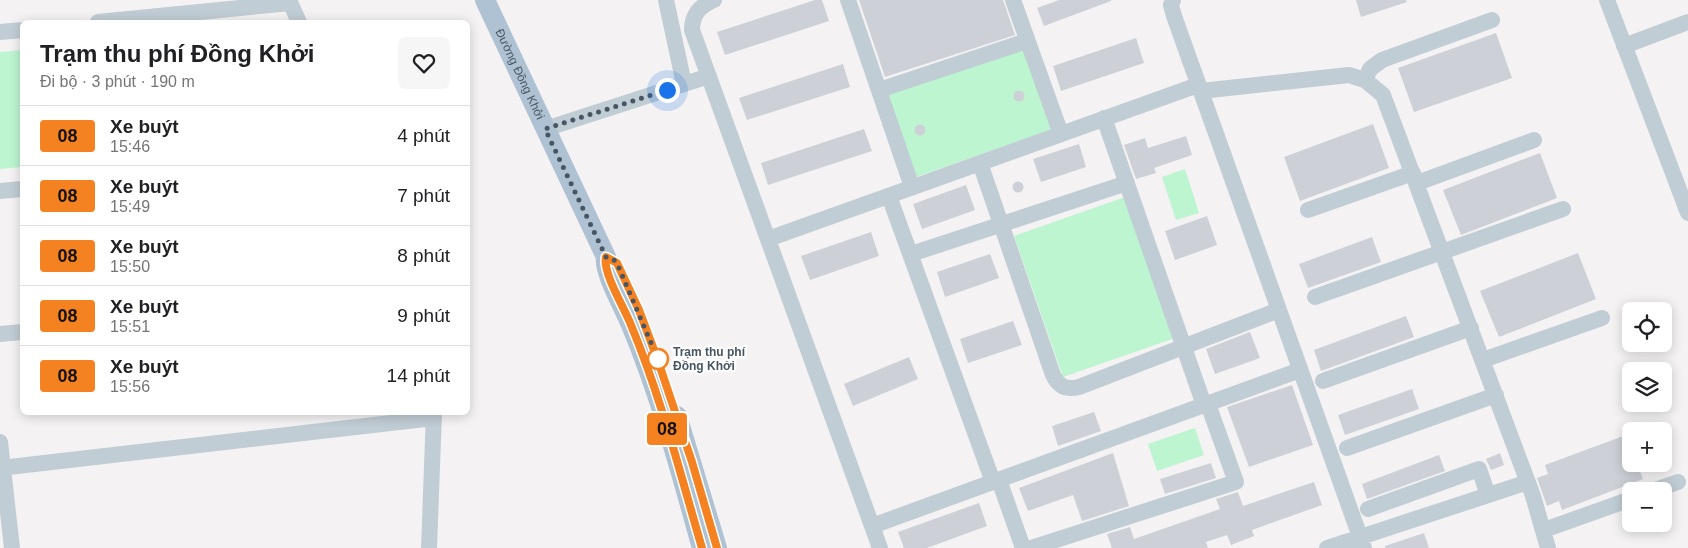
<!DOCTYPE html>
<html lang="vi">
<head>
<meta charset="utf-8">
<style>
  :root { --surface:#fff; --page:#f6f6f6; --text:#202124; --muted:#757577; --line:#e0e0e0 }
  body { margin:0; font-family:Arial,sans-serif; background:var(--page); color:var(--text); height:100vh; display:flex; flex-direction:column; font-size:19px; white-space:nowrap }
  * { box-sizing:border-box; margin:0 }
  p { font-size:16px; color:var(--muted) }
  .icon { flex:none; width:28px; height:28px; fill:none; stroke:currentColor; stroke-width:2; stroke-linecap:round; stroke-linejoin:round }
  .map { position:relative; flex:1; overflow:hidden }
  .panel { position:absolute; left:20px; top:20px; width:450px; height:395px; display:flex; flex-direction:column; background:var(--surface); border-radius:8px; box-shadow:0 2px 12px #0003 }
  .panel>* { flex:none }
  .badge { padding:0 10px; border-radius:4px; font-size:18px; line-height:32px }
  .tools { position:absolute; left:1622px; top:302px; display:grid; gap:10px }
  .tools a { display:grid; place-items:center; width:50px; height:50px; border-radius:8px; background:var(--surface); box-shadow:0 2px 12px #0003; font-size:25px }
  .you { position:absolute; width:25px; height:25px; margin:-12px; border:4px solid #fff; border-radius:50%; background:#1a73e8; box-shadow:0 0 0 8px #1a73e833 }
  .map>.badge { position:absolute; translate:-50% -50%; box-shadow:0 0 0 2px #fff }
  .round { display:grid; place-items:center; flex:none; width:52px; height:52px; border-radius:8px; background:var(--page) }
  .head { display:flex; align-items:center; justify-content:space-between; height:85px; padding:0 20px }
  h1 { font-size:24px; font-weight:600; line-height:38px }
  ul { padding:0; list-style:none }
  li { display:flex; align-items:center; gap:15px; height:60px; padding:0 20px; border-top:1px solid var(--line) }
  li div { flex:1 }
  li b { display:block; font-size:19px }
  li em { font-style:normal }
  li .badge { min-width:55px; font-weight:700; text-align:center }
  .map>svg:first-child { display:block }
  .green { fill:#bdf5d1 }
  .building { fill:#cdd1d7 }
  .lines { fill:none; stroke-linecap:round; stroke-linejoin:round }
  .minor { stroke:#c1cdd4; stroke-width:16 }
  .major { stroke:#afc2d3; stroke-width:20 }
  .line-casing { stroke:#fff; stroke-width:11 }
  .line { stroke:#f58220; stroke-width:8 }
  .walk { stroke:#475662; stroke-width:5; stroke-dasharray:0 9 }
  .stop-dot { fill:#fff; stroke:#f58220; stroke-width:2.5 }
  .labels { text-anchor:middle; stroke-width:4.5; stroke-linejoin:round; paint-order:stroke }
  .street-label { font-size:12px; fill:#475662; stroke:#fff }
  .stop-label { font-size:12px; font-weight:bold; fill:#475662; stroke:#fff; text-anchor:start }
</style>
</head>
<body>
<div class="map">
<svg width="1688" height="548" viewBox="0 0 1688 548">
  <rect width="100%" height="100%" fill="#f4f2f2"/>
  <path class="green" d="M1024 47 1053 129 916 177 887 94Z
    M22 50V167L0 169V52Z
    M1185 169 1199 213 1176 220 1162 177Z
    M1125 197 1175 338 1063 377 1014 236Z
    M1195 428 1204 455 1157 471 1148 444Z"/>
  <path class="building" d="M815 0H822L829 21 725 55 717 32Z
    M859 0H1003L1015 35 885 77Z
    M1059 0H1111V1L1044 26 1037 8Z
    M1356 0H1406L1407 2 1361 17Z
    M1496 33 1512 78 1414 112 1398 68Z
    M1136 38 1144 63 1061 91 1053 66Z
    M843 64 850 87 747 120 739 98Z
    M1013.5 96a5.5 5.5 0 1 1 11 0a5.5 5.5 0 1 1-11 0Z
    M1373 124 1389 168 1300 201 1284 157Z
    M914.5 130a5.5 5.5 0 1 1 11 0a5.5 5.5 0 1 1-11 0Z
    M864 129 872 151 768 185 761 163Z
    M1186 136 1192 155 1154 168 1156 173 1136 179 1124 145 1145 138 1148 148Z
    M1079 144 1086 167 1041 182 1033 159Z
    M1540 153 1557 198 1461 235 1443 190Z
    M1012.5 187a5.5 5.5 0 1 1 11 0a5.5 5.5 0 1 1-11 0Z
    M966 185 975 210 922 229 913 204Z
    M1207 216 1217 245 1175 260 1165 231Z
    M871 232 879 256 810 280 801 256Z
    M1372 237 1381 262 1308 288 1299 264Z
    M1578 253 1596 299 1499 337 1480 291Z
    M990 254 999 278 945 297 937 272Z
    M1406 316 1414 337 1321 371 1314 350Z
    M1013 321 1022 345 968 363 960 339Z
    M1250 332 1260 358 1215 374 1206 349Z
    M909 357 918 379 853 406 844 384Z
    M1292 385 1313 445 1249 467 1227 407Z
    M1412 389 1419 409 1345 435 1338 415Z
    M1094 412 1101 431 1058 446 1052 426Z
    M1626 435 1631 448V464H1637L1643 479 1562 510 1559 501 1547 506 1537 478 1548 474 1545 465Z
    M1113 453 1129 506 1082 521 1073 495 1028 511 1019 488Z
    M1500 453 1504 465 1491 470 1486 459Z
    M1439 455 1445 471 1367 499 1362 484Z
    M1211 463 1216 478 1165 494 1160 479Z
    M1314 482 1322 505 1252 530 1254 536 1231 545 1227 535 1206 542 1208 548H1112L1107 534 1130 527 1134 539 1220 509 1216 499 1238 492 1243 506Z
    M979 503 987 526 927 548H904L898 532Z
    M1424 533 1429 548H1385V546Z"/>
  <g class="lines">
    <path class="minor" d="M289 0 299 22
      M666 0 684 84
      M714 0C700 6 692 14 692 30L880 548
      M848 0 912 187
      M1013 0 1061 134
      M1173 0 1171 5 1174 16 1364 548
      M1607 0 1688 213
      M98 22 290 3
      M0 32 22 30
      M1624 46 1688 22
      M1365 80 1370 69 1382 60 1492 20
      M879 90 1027 41
      M1201 91 1349 75 1365 80 1383 95 1533 496 1548 548
      M1104 118 1204 405
      M545 129 709 76
      M980 163 1053 375C1059 387 1066 390 1079 387L1279 310
      M1417 183 1534 140
      M0 191 22 189
      M889 196 993 482
      M1308 210 1413 173
      M768 239 1198 85
      M911 254 1127 183
      M1315 297 1563 209
      M0 334 22 332
      M1483 360 1602 318
      M1323 381 1471 328
      M0 442 12 548
      M1347 448 1496 395
      M0 468 434 418
      M999 480 1023 548
      M1652 491 1678 482
      M1368 509 1479 469 1488 495
      M872 526 1300 370
      M1544 530 1631 499
      M429 548 434 412
      M1031 548 1236 482 1208 404
      M1327 548 1528 482"/>
    <g class="major">
      <path id="s1" d="M485 0 606 257C603 272 625 309 631 325 661 397 681 473 702 548"/>
      <path d="M677 416 717 548"/>
    </g>
  </g>
  <g class="lines">
    <defs>
      <path id="line" d="M702 548C680 473 661 397 631 325 625 309 602 272 606 257L617 263 639 310 657 358 692 462 717 548"/>
    </defs>
    <use href="#line" class="line-casing"/>
    <use href="#line" class="line"/>
    <path class="walk" d="M658 359 619 268 614 260 606 257 545 129 667 90"/>
  </g>
  <circle class="stop-dot" cx="658" cy="359" r="10"/>
  <g class="labels">
    <g class="street-label">
      <text dy="4" stroke="none"><textPath href="#s1" startOffset="82">Đường Đồng Khởi</textPath></text>
    </g>
    <g class="stop-label">
      <text x="673" y="356">Trạm thu phí<tspan x="673" dy="14">Đồng Khởi</tspan></text>
    </g>
  </g>
</svg>
<div class="tools">
<a><svg class="icon" aria-label="locate" viewBox="0 0 24 24"><circle cx="12" cy="12" r="6"/><path d="M12 2v4M12 18v4M2 12h4M18 12h4"/></svg></a>
<a><svg class="icon" aria-label="layers" viewBox="0 0 24 24"><path d="M12 4l9 5-9 5-9-5zM3 14l9 5 9-5"/></svg></a>
<a>+</a>
<a>−</a>
</div>
<div class="you" style="left:667px;top:90px"></div>
<b class="badge" style="left:667px;top:429px;background:#f58220;color:#111">08</b>
<section class="panel">
<div class="head"><div><h1>Trạm thu phí Đồng Khởi</h1><p>Đi bộ · 3 phút · 190 m</p></div><a class="round"><svg class="icon" aria-label="heart" viewBox="0 0 24 24"><path d="M12 20l-8-8c-3-5 5-10 8-4 3-6 11-1 8 4z"/></svg></a></div>
<ul>
<li><span class="badge" style="background:#f58220;color:#111">08</span><div><b>Xe buýt</b><p>15:46</p></div><em>4 phút</em></li>
<li><span class="badge" style="background:#f58220;color:#111">08</span><div><b>Xe buýt</b><p>15:49</p></div><em>7 phút</em></li>
<li><span class="badge" style="background:#f58220;color:#111">08</span><div><b>Xe buýt</b><p>15:50</p></div><em>8 phút</em></li>
<li><span class="badge" style="background:#f58220;color:#111">08</span><div><b>Xe buýt</b><p>15:51</p></div><em>9 phút</em></li>
<li><span class="badge" style="background:#f58220;color:#111">08</span><div><b>Xe buýt</b><p>15:56</p></div><em>14 phút</em></li>
</ul>
</section>
</div>
</body>
</html>
